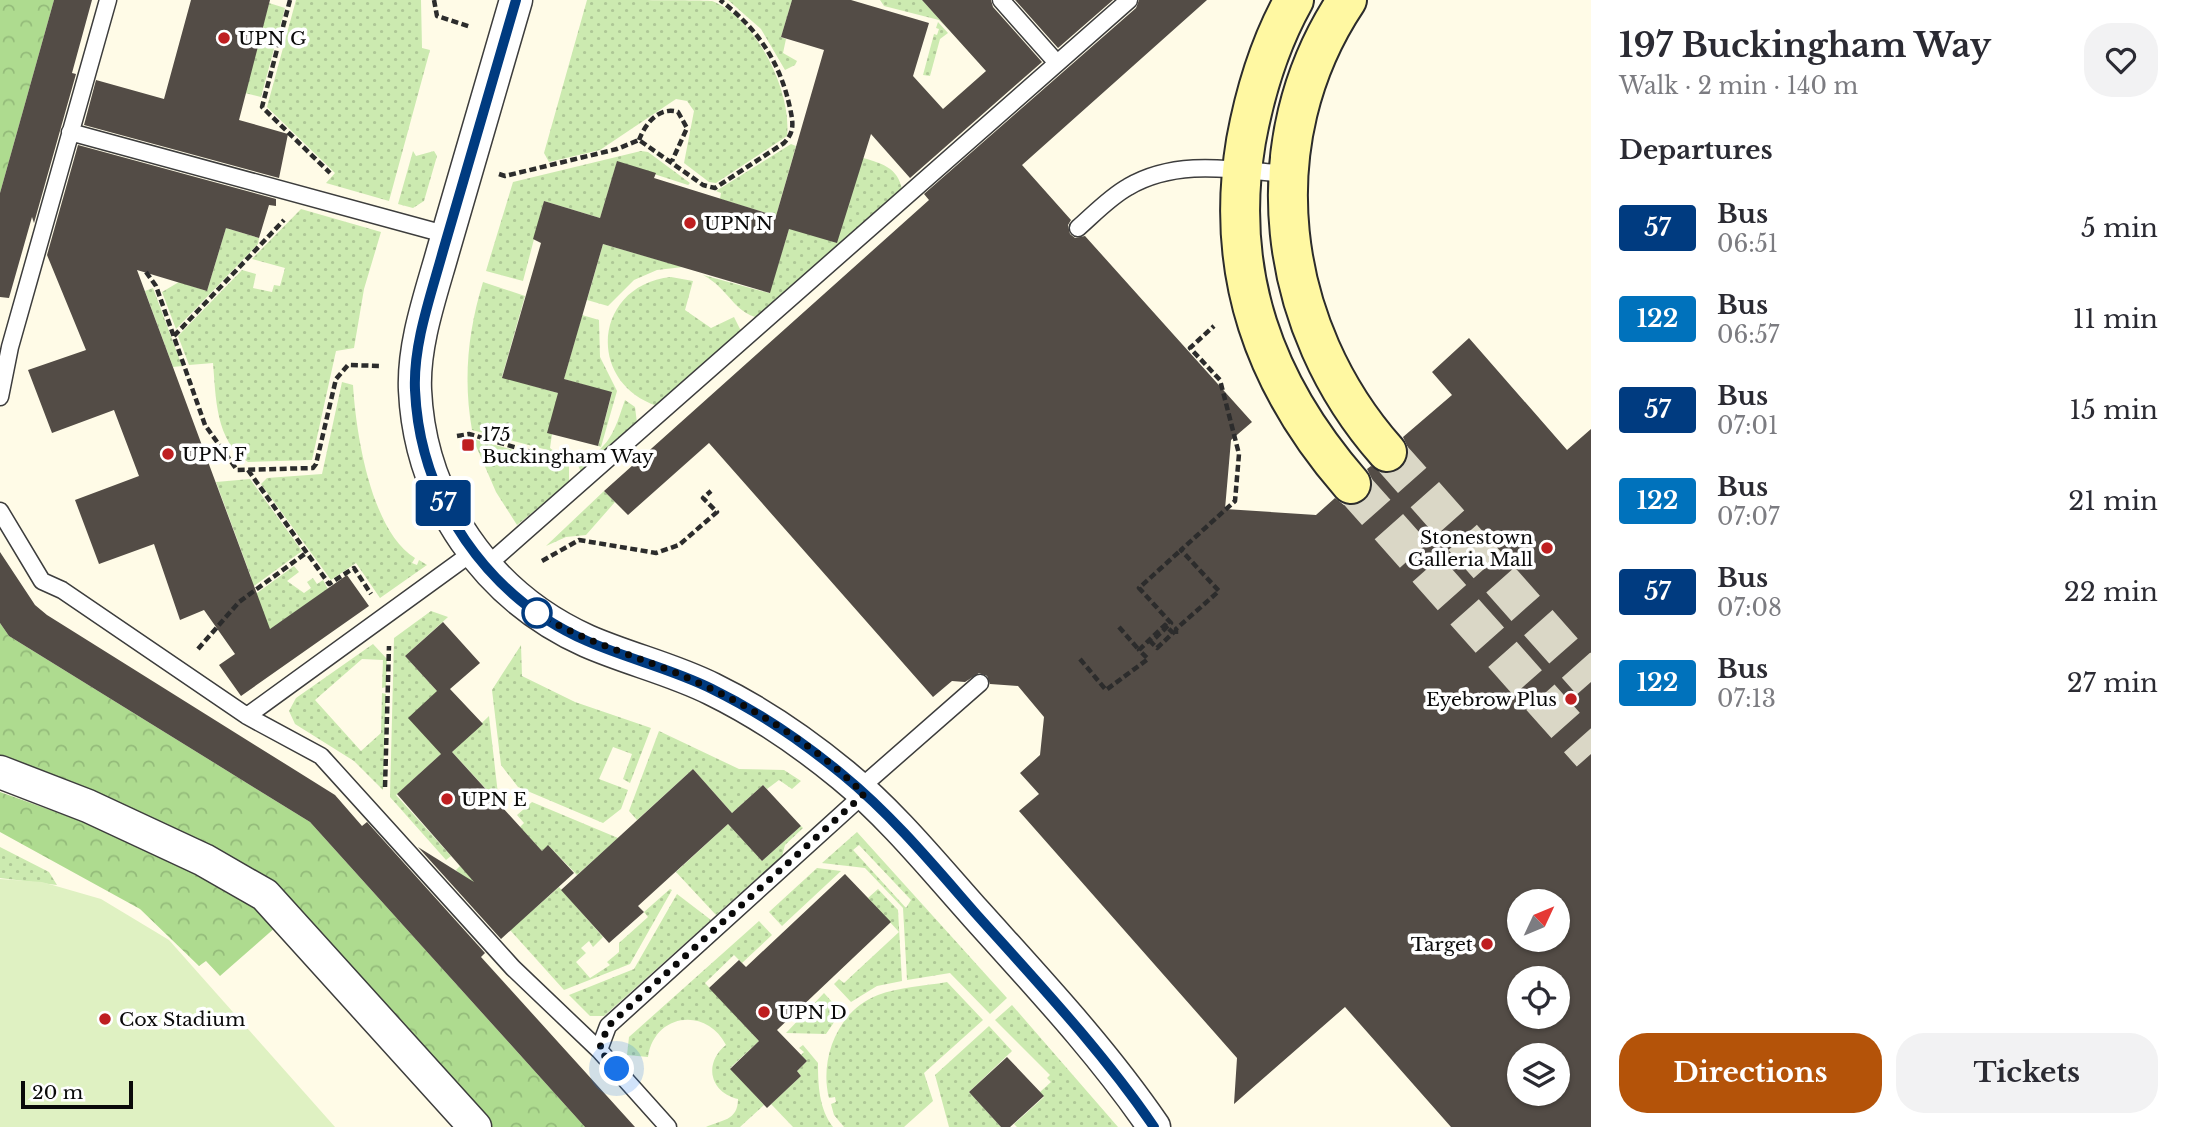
<!DOCTYPE html>
<html lang="en">
<head>
<meta charset="utf-8">
<style>
  :root { --surface:#fff; --page:#f2f2f3; --text:#2b2b33; --muted:#7c7c81; --accent:#b45309 }
  body { margin:0; font-family:"Libre Baskerville",serif; background:var(--page); color:var(--text); height:100vh; display:flex; flex-direction:column; font-size:26px; white-space:nowrap }
  * { box-sizing:border-box; margin:0 }
  p { font-size:23px; color:var(--muted) }
  .icon { flex:none; width:38px; height:38px; fill:none; stroke:currentColor; stroke-width:2; stroke-linecap:round; stroke-linejoin:round }
  .map { position:relative; flex:1; overflow:hidden }
  .panel { display:flex; flex-direction:column; background:var(--surface); width:595px }
  .panel>* { flex:none }
  .badge { padding:0 14px; border-radius:5px; font-size:24px; line-height:46px }
  .needle { width:46px; rotate:46deg }
  .fabs { position:absolute; left:1507px; top:889px; display:grid; gap:14px }
  .fabs a { display:grid; place-items:center; width:63px; height:63px; border-radius:50%; background:var(--surface); box-shadow:0 2px 5px #0004; font-size:35px }
  .scale { position:absolute; left:21px; bottom:18px; width:112px; box-sizing:border-box; padding-left:7px; border:4px solid #0a0a0a; border-top:0; font-size:19px; line-height:24px; white-space:nowrap; color:#0a0a0a; -webkit-text-stroke:5px #fff; paint-order:stroke }
  .you { position:absolute; width:35px; height:35px; margin:-18px; border:5px solid #fff; border-radius:50%; background:#1a73e8; box-shadow:0 0 0 10px #1a73e833 }
  .map>.badge { position:absolute; translate:-50% -50%; box-shadow:0 0 0 4px #fff }
  h2 { padding:0 28px; font-size:26px; line-height:63px }
  .round { display:grid; place-items:center; flex:none; width:74px; height:74px; border-radius:28px; background:var(--page) }
  .overview { display:flex; align-items:center; justify-content:space-between; height:119px; padding:0 28px }
  h1 { font-size:33px; font-weight:700; line-height:52px }
  .action { display:flex; gap:14px; margin-top:auto; padding:14px 28px }
  .action a { flex:1; height:80px; border-radius:28px; background:var(--accent); color:#fff; font-size:28px; font-weight:700; line-height:80px; text-align:center }
  .action a+a { background:var(--page); color:var(--text) }
  ul { padding:0; list-style:none }
  li { display:flex; align-items:center; gap:21px; height:91px; padding:0 28px }
  li div { flex:1 }
  li b { display:block; font-size:26px }
  li em { font-style:normal }
  li .badge { min-width:77px; font-weight:700; text-align:center }
  main { display:flex; flex:1; min-height:0 }
  .map>svg:first-child { display:block }
  .green { fill:url(#green-dots); fill-rule:evenodd }
  .forest { fill:url(#forest-crowns) }
  .pitch { fill:#dff1c2 }
  .building { fill:#534c46; fill-rule:evenodd }
  .lines { fill:none; stroke-linecap:round; stroke-linejoin:round }
  .secondary-tunnel { stroke:#dad7c6; stroke-width:38; stroke-dasharray:38 19; stroke-linecap:butt }
  .lane-casing { stroke:#3d3d3d; stroke-width:19 }
  .street-casing { stroke:#3d3d3d; stroke-width:35 }
  .secondary-casing { stroke:#2c2c2c; stroke-width:42 }
  .path { stroke:#2c2c2c; stroke-width:4.5; stroke-dasharray:7 3.5; stroke-linecap:butt }
  .lane { stroke:#fff; stroke-width:16 }
  .street { stroke:#fff; stroke-width:32 }
  .secondary { stroke:#fff8a2; stroke-width:38 }
  .line-casing { stroke:#fff; stroke-width:16 }
  .line { stroke:#003b80; stroke-width:10 }
  .walk { stroke:#0a0a0a; stroke-width:7; stroke-dasharray:0 12.6 }
  .poi-dot { fill:#be1e20; stroke:#fff; stroke-width:2.5 }
  .stop-dot { fill:#fff; stroke:#003b80; stroke-width:3.5 }
  .labels { text-anchor:middle; stroke-width:7; stroke-linejoin:round; paint-order:stroke }
  .poi-label { font-size:19px; fill:#0a0a0a; stroke:#fff; text-anchor:start }
</style>
</head>
<body>
<main>
<div class="map">
<svg width="1591" height="1127" viewBox="0 0 1591 1127">
  <defs>
    <pattern id="green-dots" width="8" height="8" patternUnits="userSpaceOnUse" patternTransform="scale(1.75)"><rect width="8" height="8" fill="#cceab0"/><path d="M2 2h.1M6 6h.1" fill="none" stroke="#aec796" stroke-width="1.8" stroke-linecap="round"/></pattern>
    <pattern id="forest-crowns" width="20" height="18" patternUnits="userSpaceOnUse" patternTransform="scale(1.75)"><rect width="20" height="18" fill="#aedb8f"/><path d="M2 6a3 3 0 1 1 6 0M12 15a3 3 0 1 1 6 0" fill="none" stroke="#94bb7a"/></pattern>
  </defs>
  <rect width="100%" height="100%" fill="#fffbe7"/>
  <path class="green" d="M296 0H421L422 48 430 50 389 201 326 183 335 173 267 107Z
    M587 0C609 0 697 0 712 1 756 18 792 91 787 136L716 183 709 182 684 163 694 111 687 101 676 99 600 150 549 162 544 153Z
    M728 0H792L781 37 786 39 783 53 797 61 795 65 785 70 761 29Z
    M880 0H922L950 31 939 20 884 6Z
    M269 3 285 8 261 97 245 93Z
    M938 22 948 33 940 39 930 76 923 75 934 34 937 35 939 29 936 28Z
    M791 144 796 146 776 216 720 199 721 193 716 191Z
    M413 151 416 156 434 151 437 156 424 201 413 208 398 204Z
    M641 151 648 152 690 183 688 185 617 162 600 218 544 201 523 281 486 271 513 182Z
    M863 158C885 164 900 169 903 195L759 318C734 313 728 288 703 275L769 293 789 229Z
    M301 209 381 232 364 289 354 348 336 351 312 460 248 462C215 441 216 397 213 363L189 365 178 336 242 270 256 274 253 288 272 292 274 285 280 286 285 268 252 259Z
    M226 228 259 238 258 244 176 329 162 292 179 282 207 291Z
    M603 244 683 267 657 270 634 280 608 306 587 300Z
    M671 277 693 281 685 310 711 328 734 317 742 333 657 406C585 382 594 285 671 277Z
    M483 282 525 296 502 377 558 393 550 448 555 452 472 430C463 379 468 331 483 282Z
    M153 288 182 366 173 367 145 291Z
    M582 315 599 320 600 357 617 391 601 447 598 446 612 393 564 379Z
    M342 382 353 385C356 434 371 531 415 558L412 563 417 565 419 560 427 565 380 598 356 563 331 580 261 484 267 478 322 474Z
    M625 400 635 407 637 423 581 472 577 463C610 449 614 432 625 400Z
    M473 439 569 465V483L517 525 496 492Z
    M250 479 302 551 250 589 251 577 216 482Z
    M604 491 615 502 586 535 566 537 546 546Z
    M294 566 299 572 287 581 304 593 311 588 307 582 313 578 317 584 323 580 328 589 266 632 242 604Z
    M431 611 448 617 405 656 437 691 441 754 396 795 451 856 446 860 390 797 394 638Z
    M373 644 387 659 386 687 382 688 383 660 362 659 315 700 361 751 381 733 382 693 386 694 383 790 354 761 295 724 289 711 296 698Z
    M521 645 522 676 575 702 651 728 630 783 623 779 632 754 613 747 599 779 628 790 621 809 603 823 518 787 501 765 492 690Z
    M489 716 499 803 452 752Z
    M659 731 739 769 784 770 801 781 792 789 779 780 767 789 763 785 732 813 693 769 637 820 629 811Z
    M532 802 618 838 577 875 549 846 542 851 520 827 524 823 517 815Z
    M728 824 762 861 801 826 803 828 785 845 782 856 716 915 676 872Z
    M857 832 1007 998 990 1014 950 973 907 980 903 908 865 868 822 863ZM859 845 911 900 906 908 853 850Z
    M0 847 49 872 57 885 0 878Z
    M460 866 515 926 559 887 603 937 593 947 589 941 581 948 586 953 576 962 590 978 610 965 607 962 619 952V943L648 917 644 912 670 889 672 890 630 964 564 990 456 870Z
    M817 868 841 871 782 926 769 912Z
    M878 889 898 910 902 981 877 986 851 1002 834 984 839 979 844 983 899 932 868 898Z
    M677 894 711 920 604 1016H590L569 995 634 969Z
    M759 921 772 935 742 963 734 955 705 983 759 1041 730 1068 764 1105 740 1127H706C721 1120 738 1121 738 1099 710 1093 703 1063 726 1045 706 1006 654 1014 648 1057L627 1055 629 1037Z
    M947 982 983 1020 924 1073 933 1101 904 1127H844L834 1115 831 1104 836 1102 835 1097 829 1098C819 1059 838 1010 878 995 899 987 925 986 947 982Z
    M824 993 841 1012 826 1034 786 1033Z
    M1012 1005 1118 1127H1017L1014 1124 1044 1097 1040 1092 1051 1082 1047 1078 1050 1075 995 1020Z
    M989 1026 1012 1051 969 1092 1001 1127H949L935 1075Z
    M803 1045 818 1063C818 1085 819 1109 833 1127H793L771 1104 801 1076 797 1071 807 1061 801 1055 804 1052 799 1048Z"/>
  <path class="forest" d="M0 0H54L0 193Z
    M0 623 9 636 310 822 585 1127H488L291 905 0 764Z
    M0 792 137 841 248 900 277 926 220 976 206 961 199 966 140 909 0 832Z"/>
  <path class="pitch" d="M0 879 42 882 101 899 169 940 335 1127H0Z"/>
  <path class="building" d="M54 0H92L72 73 76 74 34 223 32 217 9 298 0 297V193Z
    M191 0H270L239 120 288 134 279 178 84 125 96 80 164 99Z
    M792 0H851L929 23 913 76 943 109 986 71 922 0H991L993 7 1042 62 910 178 871 134 837 243 789 229 770 293 603 244 564 379 612 392 598 446 547 433 558 393 502 378 541 243 533 239 544 201 600 218 617 161 656 173 654 178 776 216 824 50 781 37Z
    M1015 0H1113L1058 48Z
    M1139 0H1207L1022 165 1071 220 1068 225 1070 234 1075 238 1085 236 1252 422 1231 440 1225 509 1316 515 1335 498 1344 505 1354 506 1364 501 1371 493 1373 481 1367 469 1371 466 1389 474 1401 469 1407 461 1409 450 1403 437 1452 395 1432 372 1469 338 1567 450 1591 429V1127H1451L1345 1007 1234 1104 1237 1058 1019 811 1039 794 1020 773 1040 755 1044 717 1018 686 990 684 987 676 979 673 965 682 952 681 933 697 709 443 628 515 604 491 929 200 924 194 1136 8ZM1519 901H1558V940H1519ZM1519 978H1558V1017H1519ZM1519 1055H1558V1094H1519Z
    M78 145 276 199V206L269 205 259 238 226 228 207 291 137 270 270 629 347 575 369 606 241 696 219 665 235 654 204 610 180 620 154 544 99 564 75 500 139 476 114 410 52 433 28 370 86 350 47 255Z
    M0 552 35 605 47 615 335 795 362 826 367 822 485 953 481 957 635 1127H585L310 822 9 636 0 623Z
    M443 622 480 663 450 689 483 724 452 752 542 851 548 845 574 873 501 939 418 847 474 882 397 794 441 754 408 718 437 691 405 656Z
    M693 769 732 813 763 785 801 826 762 861 728 824 638 906 644 912 609 943 561 890Z
    M845 874 891 922 777 1030 807 1061 797 1071 801 1076 767 1108 730 1069 759 1041 709 988 739 960 746 967Z
    M1007 1057 1044 1096 1010 1127H1001L969 1092Z"/>
  <g class="lines">
    <path class="secondary-tunnel" d="M1387 452 1591 682
      M1351 484 1591 754"/>
    <defs>
      <path id="lane" d="M1001 0 1057 63
        M70 132 448 235
        M1078 228C1094 214 1110 197 1128 187 1177 158 1235 170 1288 174
        M0 397 10 347 108 0
        M0 511 42 581 62 590 247 716 321 756 513 968 599 1050
        M485 567 1129 0
        M247 716 473 552
        M859 789 980 683
        M668 1127 599 1050 608 1026 864 794"/>
      <path id="street" d="M516 0C492 84 467 167 443 251 431 294 413 344 415 390 420 500 487 596 587 641 628 659 672 669 712 689 759 712 803 742 843 775 893 816 934 867 977 915 1039 984 1102 1051 1154 1127
        M0 772 88 806 204 860 265 895 475 1127"/>
      <path id="secondary" d="M1294 0C1270 43 1255 92 1246 141 1224 273 1264 384 1351 484
        M1347 0C1252 142 1276 327 1387 452"/>
    </defs>
    <use href="#lane" class="lane-casing"/>
    <use href="#street" class="street-casing"/>
    <use href="#secondary" class="secondary-casing"/>
    <path class="path" d="M290 0 262 107 330 173
      M434 0 437 16 471 27
      M639 140C645 124 659 106 678 112L687 128 672 161
      M499 174 505 176 617 149 639 140 703 185 715 188 784 143C795 132 793 122 790 108 780 62 758 29 720 0
      M146 272 156 286 205 425 237 470 313 468 316 464 336 379 348 365 381 366
      M174 336 284 220
      M457 436 469 434 563 461
      M248 470 329 584 354 568 371 594
      M542 561 579 540 656 553 679 545 717 512 703 498 711 491
      M1119 627 1139 650
      M1176 634V629L1219 591 1181 550 1235 501 1239 454 1220 380 1190 348 1214 326
      M198 649 239 602 306 553
      M1080 659 1106 690 1148 659 1139 650 1165 625 1173 633 1157 648 1151 642 1171 623 1139 588 1181 550
      M385 787 389 646"/>
    <use href="#lane" class="lane"/>
    <use href="#street" class="street"/>
    <use href="#secondary" class="secondary"/>
  </g>
  <g class="lines">
    <defs>
      <path id="line" d="M516 0C492 84 467 167 443 251 431 295 413 344 415 390 420 500 487 597 587 641 628 659 672 669 712 689 759 712 803 742 843 775 893 816 935 867 977 915 1039 984 1102 1051 1154 1127"/>
    </defs>
    <use href="#line" class="line-casing"/>
    <use href="#line" class="line"/>
    <path class="walk" d="M537 613C580 640 627 653 674 672 743 701 811 741 864 794L608 1026 599 1050 617 1069"/>
  </g>
  <g class="poi-dot">
    <circle cx="224" cy="38" r="7"/>
    <circle cx="690" cy="223" r="7"/>
    <rect x="461" y="438" width="14" height="14" rx="3.5"/>
    <circle cx="168" cy="454" r="7"/>
    <circle cx="1547" cy="548" r="7"/>
    <circle cx="1571" cy="699" r="7"/>
    <circle cx="447" cy="799" r="7"/>
    <circle cx="1487" cy="944" r="7"/>
    <circle cx="764" cy="1012" r="7"/>
    <circle cx="105" cy="1019" r="7"/>
  </g>
  <circle class="stop-dot" cx="537" cy="613" r="14"/>
  <g class="labels">
    <g class="poi-label">
      <text x="238" y="45">UPN G</text>
      <text x="704" y="230">UPN N</text>
      <text x="482" y="441">175<tspan x="482" dy="22">Buckingham Way</tspan></text>
      <text x="182" y="461">UPN F</text>
      <text x="1533" y="544" text-anchor="end">Stonestown<tspan x="1533" dy="22">Galleria Mall</tspan></text>
      <text x="1557" y="706" text-anchor="end">Eyebrow Plus</text>
      <text x="461" y="806">UPN E</text>
      <text x="1473" y="951" text-anchor="end">Target</text>
      <text x="778" y="1019">UPN D</text>
      <text x="119" y="1026">Cox Stadium</text>
    </g>
  </g>
</svg>
<div class="fabs">
<a><svg class="needle" viewBox="-14 -14 28 28"><path d="M0-13l5 13h-10z" fill="#e53935"/><path d="M0 13l5-13h-10z" fill="#7c7c81"/></svg></a>
<a><svg class="icon" aria-label="locate" viewBox="0 0 24 24"><circle cx="12" cy="12" r="6"/><path d="M12 2v4M12 18v4M2 12h4M18 12h4"/></svg></a>
<a><svg class="icon" aria-label="layers" viewBox="0 0 24 24"><path d="M12 4l9 5-9 5-9-5zM3 14l9 5 9-5"/></svg></a>
</div>
<div class="scale">20 m</div>
<div class="you" style="left:617px;top:1069px"></div>
<b class="badge" style="left:443px;top:503px;background:#003b80;color:#fff">57</b>
</div>
<section class="panel">
<div class="overview"><div><h1>197 Buckingham Way</h1><p>Walk · 2 min · 140 m</p></div><a class="round"><svg class="icon" aria-label="heart" viewBox="0 0 24 24"><path d="M12 20l-8-8c-3-5 5-10 8-4 3-6 11-1 8 4z"/></svg></a></div>
<h2>Departures</h2>
<ul>
<li><span class="badge" style="background:#003b80;color:#fff">57</span><div><b>Bus</b><p>06:51</p></div><em>5 min</em></li>
<li><span class="badge" style="background:#0072bc;color:#fff">122</span><div><b>Bus</b><p>06:57</p></div><em>11 min</em></li>
<li><span class="badge" style="background:#003b80;color:#fff">57</span><div><b>Bus</b><p>07:01</p></div><em>15 min</em></li>
<li><span class="badge" style="background:#0072bc;color:#fff">122</span><div><b>Bus</b><p>07:07</p></div><em>21 min</em></li>
<li><span class="badge" style="background:#003b80;color:#fff">57</span><div><b>Bus</b><p>07:08</p></div><em>22 min</em></li>
<li><span class="badge" style="background:#0072bc;color:#fff">122</span><div><b>Bus</b><p>07:13</p></div><em>27 min</em></li>
</ul>
<div class="action"><a>Directions</a><a>Tickets</a></div>
</section>
</main>
</body>
</html>
